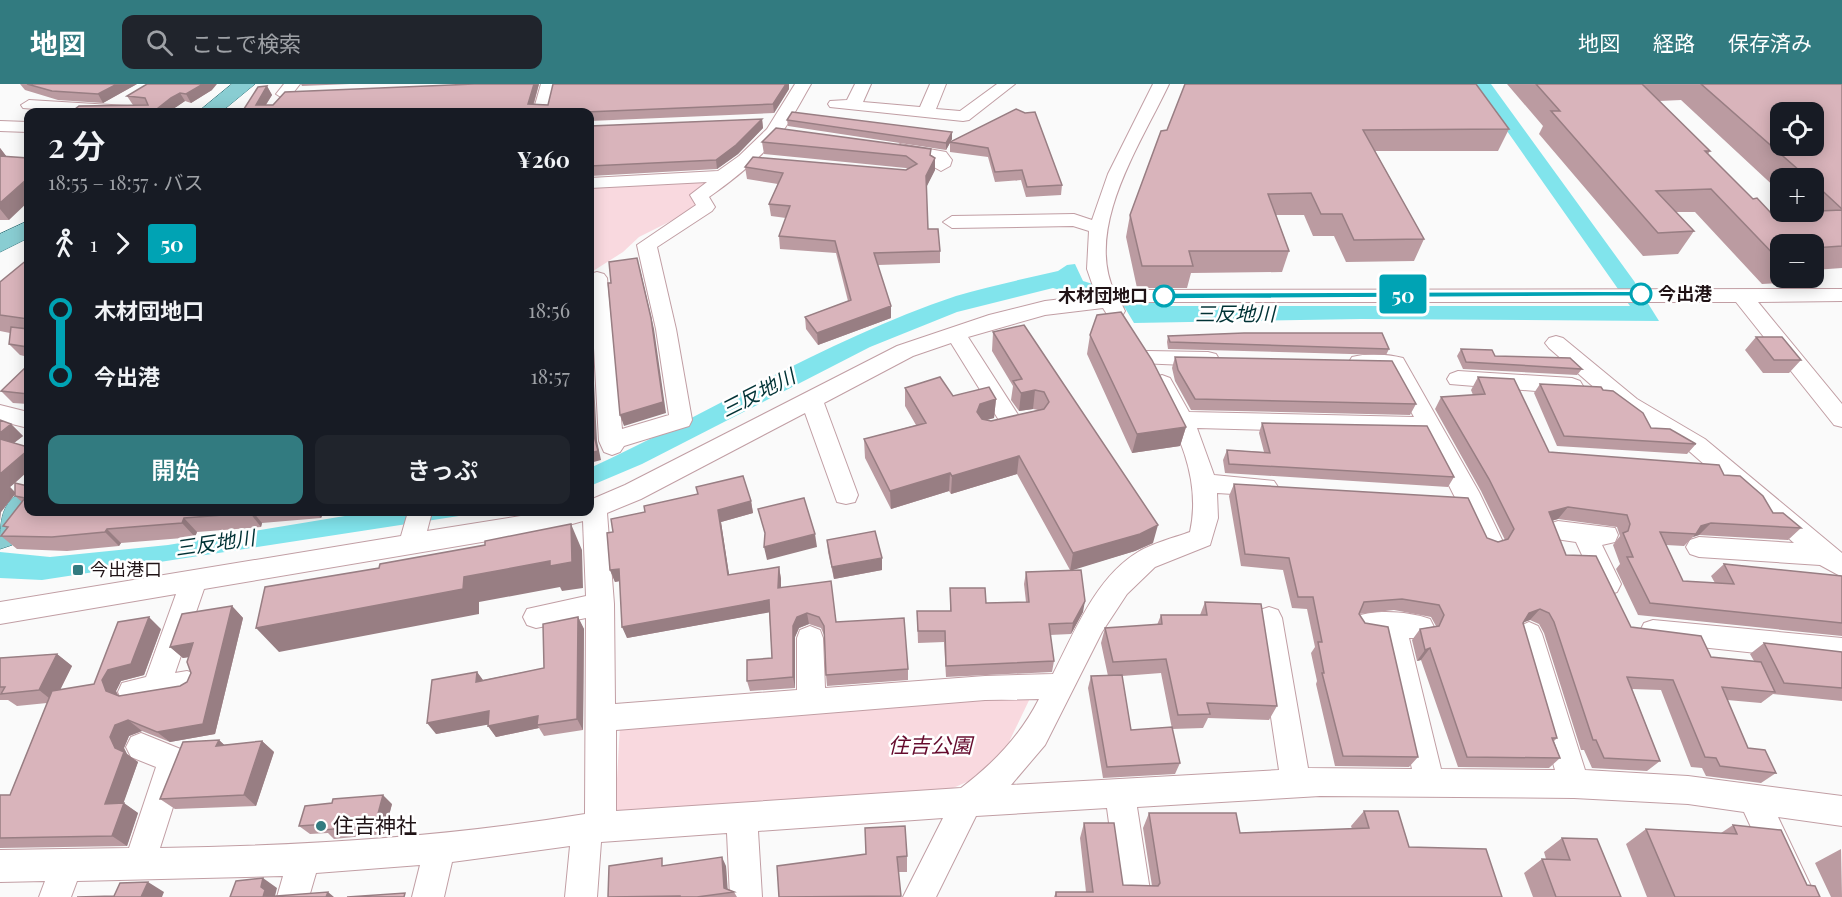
<!DOCTYPE html>
<html lang="ja">
<head>
<meta charset="utf-8">
<style>
  :root { --surface:#171b24; --page:#20242c; --text:#f1f3f6; --muted:#9ea1a6; --accent:#327b80 }
  body { margin:0; font-family:"Playfair Display","Noto Sans JP",serif; background:var(--page); color:var(--text); height:100vh; display:flex; flex-direction:column; font-size:22px; white-space:nowrap }
  * { box-sizing:border-box; margin:0 }
  p { font-size:20px; color:var(--muted) }
  .icon { flex:none; width:33px; height:33px; fill:none; stroke:currentColor; stroke-width:2; stroke-linecap:round; stroke-linejoin:round }
  .map { position:relative; flex:1; overflow:hidden }
  .panel { position:absolute; left:24px; top:24px; width:570px; height:408px; display:flex; flex-direction:column; background:var(--surface); border-radius:12px; box-shadow:0 3px 15px #0003 }
  .panel>* { flex:none }
  .badge { padding:0 12px; border-radius:4px; font-size:21px; line-height:39px }
  .controls { position:absolute; left:1770px; top:18px; display:grid; gap:12px }
  .controls a { display:grid; place-items:center; width:54px; height:54px; border-radius:12px; background:var(--surface); box-shadow:0 3px 15px #0003; font-size:30px }
  .map>.badge { position:absolute; translate:-50% -50%; box-shadow:0 0 0 3px #fff }
  .legs { display:flex; align-items:center; gap:9px; height:66px; padding:0 24px; font-size:20px }
  .legs p { margin-inline-start:auto }
  .head { display:flex; align-items:center; justify-content:space-between; height:102px; padding:0 24px }
  h1 { font-size:33px; font-weight:600; line-height:45px }
  .cta { display:flex; gap:12px; margin-top:auto; padding:12px 24px }
  .cta a { flex:1; height:69px; border-radius:12px; background:var(--accent); color:#fff; font-size:24px; font-weight:600; line-height:69px; text-align:center }
  .cta a+a { background:var(--page); color:var(--text) }
  ul { padding:0 24px; list-style:none }
  li { display:flex; align-items:center; gap:21px; height:66px; font-size:22px }
  li i { display:grid; place-items:center; width:9px; height:100%; margin:0 8px; background:currentColor }
  li i::after { content:''; width:15px; height:15px; margin:-8px; border:4px solid; border-radius:50%; background:var(--surface) }
  li p { margin-inline-start:auto }
  li:first-child i { background:linear-gradient(#0000 50%,currentColor 0) }
  li:last-child i { background:linear-gradient(currentColor 50%,#0000 0) }
  header { display:flex; align-items:center; gap:36px; box-sizing:border-box; height:84px; padding:0 30px; background:var(--accent); color:#fff }
  header strong { font-size:28px }
  nav { display:flex; gap:33px; margin-inline-start:auto; font-size:21px }
  .search { width:420px; height:54px; background:var(--page); display:flex; align-items:center; gap:15px; box-sizing:border-box; padding:0 21px; border-radius:12px; color:var(--muted); font-size:22px }
  .map>svg:first-child { display:block }
  .green { fill:#f9d9df }
  .water { fill:#81e4ec }
  .lines { fill:none; stroke-linecap:round; stroke-linejoin:round }
  .minor-casing { stroke:#c19ea4; stroke-width:2 }
  .major-casing { stroke:#32767d; stroke-width:1 }
  .minor { fill:#fff; fill-rule:evenodd }
  .major { fill:#89cdd2; fill-rule:evenodd }
  .wall { fill:#bb9ba1; fill-rule:evenodd }
  .shaded-wall { fill:#987e83 }
  .building { fill:#d9b4bb; stroke:#987e83; stroke-width:1.5; fill-rule:evenodd }
  .line-1 { fill:#00a3b4; stroke:#fff; stroke-width:1.5 }
  .stop-1-dot { fill:#fff; stroke:#00a3b4; stroke-width:3 }
  .poi-dot { fill:#327b80; stroke:#fff; stroke-width:2 }
  .labels { text-anchor:middle; stroke-width:5; stroke-linejoin:round; paint-order:stroke }
  .stop-label { font-size:18px; font-weight:bold; fill:#201316; stroke:#fff; text-anchor:start }
  .poi-label { font-size:18px; fill:#201316; stroke:#fff; text-anchor:start }
  .water-label { font-size:20px; font-style:italic; fill:#003235; stroke:#fff }
  .near-park-label { font-size:21px; font-style:italic; fill:#650b2d; stroke:#fff }
  .near-poi-label { font-size:21px; fill:#201316; stroke:#fff; text-anchor:start }
</style>
</head>
<body>
<header>
<strong>地図</strong>
<div class="search"><svg class="icon" aria-label="search" viewBox="0 0 24 24"><circle cx="10" cy="10" r="6"/><path d="M15 15l6 6"/></svg>ここで検索</div>
<nav><a>地図</a><a>経路</a><a>保存済み</a></nav>
</header>
<div class="map">
<svg width="1842" height="813" viewBox="0 0 1842 813">
  <rect width="100%" height="100%" fill="#fafafa"/>
  <path class="green" d="M705 95 714 97 701 122 639 153 623 168 590 189V101Z
    M1033 608 996 685 944 708 615 731 620 641Z"/>
  <path class="water" d="M1474 0H1491L1634 197 1659 237 1361 235 1134 239 1125 224 1053 204 957 228 870 263 642 380 590 402V384C712 328 828 255 956 212 989 202 1024 195 1058 187L1067 181 1075 180 1083 197 1164 222H1630Z
    M369 428H485L42 496 0 494V468L50 473 168 461Z"/>
  <g class="lines">
    <defs>
      <path id="minor" d="M284 0H300L290 13 284 15 276 10Z
        M541 0H557L549 28H533Z
        M795 0H811C801 17 791 37 779 52 760 74 732 97 709 113L715 123 712 127 657 163 676 245 692 336 689 342 624 362 620 368 612 371 604 368 599 357 590 190 597 188 604 190 607 194 622 345 669 331 656 245 637 161 696 121 690 111 707 98 590 104V94L718 87 739 72 767 45Z
        M855 0H871L863 18 920 23 930 0H946L936 25 960 27 997 0H1015L969 36 963 37 830 23 828 20 830 17 847 16Z
        M1153 0H1169C1142 58 1083 144 1115 209L1145 206 1842 205V217L1758 218 1842 320V343L1834 341 1736 218H1145L1122 221 1125 227 1122 232H1108L1103 224 1045 231 968 253 1024 340 1021 346 1013 348 1005 346 951 259 913 272 824 319 858 411 855 418 846 420 837 418 805 329 641 415 607 429 614 520 615 620 797 606V554L800 546 810 542 820 546 823 554 825 604 985 592 1053 590C1074 549 1096 493 1138 468 1153 459 1173 454 1190 448 1202 394 1177 345 1151 299L1154 294 1162 291 1170 294 1189 328 1414 333 1388 286 1352 283 1349 278 1352 273C1367 269 1388 270 1403 274L1479 408 1503 458 1499 465 1490 468 1481 465 1423 350 1197 344 1214 391 1274 397 1278 403 1274 409 1266 412 1217 409 1218 434 1210 461 1155 483 1127 510 1102 548 1045 661 1011 701 1279 686 1256 534 1260 526 1269 523 1278 526 1282 534 1308 684 1412 685 1382 552 1358 548 1354 540 1358 532C1377 525 1411 528 1430 535L1434 543 1430 551 1421 554H1409L1441 685 1555 686 1516 550 1520 542 1529 538 1538 542 1542 550 1585 686 1688 692 1842 712V742L1778 733 1816 813H1783L1744 728 1688 720 1574 714 1320 712 1137 723 1151 813H1119L1107 724 976 732 936 813H903L943 734 758 747 762 813H730L727 749 601 758 597 813H565L570 762 452 778 444 813H412L420 781 316 789 309 813H277L283 792 77 797 71 813H39L45 797 0 798V766L129 764 156 683 131 673 126 663 131 653 141 649 183 666 188 676 160 764C302 762 445 753 585 730L586 534 536 544 527 541 523 533 527 525 586 512 583 437 547 447 204 505 175 589 187 587 197 590 201 599 197 608 132 621 122 617 118 608 122 599 146 593 176 510 0 540V518L401 452 408 428H432L427 447 546 428H590V416L625 401 897 262 989 231 1045 217 1096 211 1087 185 1089 147 1073 142 952 144 943 138 952 132 1074 130 1092 136 1108 90ZM1039 615C1020 652 994 679 961 704L616 727V646L985 616Z
        M29 16 144 23 152 28H72L23 24 21 21Z
        M0 37 28 38V48L0 47Z
        M900 60 946 68 952 76 950 82 941 87 932 82 934 76 894 69 891 65Z
        M1556 252 1563 254 1637 315 1705 355 1842 469V493L1820 481 1699 473 1690 470 1686 463 1690 456 1699 453 1794 459 1689 367 1621 327 1549 264 1545 259 1549 254Z
        M1147 267 1208 268 1216 270 1219 275 1216 280 1208 282 1139 279 1136 274 1139 269Z
        M1458 287 1572 294 1580 297 1583 302 1580 307 1572 310 1450 300 1447 295 1450 290Z
        M0 321 28 328V344L0 337Z
        M1558 437 1615 444 1618 451 1615 458 1602 461 1621 500 1617 508 1608 511 1599 508 1576 458 1549 454 1546 447 1549 440Z
        M1653 536 1842 554V578L1653 558 1644 555 1640 547 1644 539Z"/>
      <path id="major" d="M232 0H255L221 28H198Z
        M28 137V154L0 168V150Z
        M28 405V428H38L12 461 0 465C0 438 0 415 28 405Z"/>
    </defs>
    <use href="#minor" class="minor-casing"/>
    <use href="#major" class="major-casing"/>
    <use href="#minor" class="minor"/>
    <use href="#major" class="major"/>
  </g>
  <path class="wall" d="M20 0H137L103 19 58 16 25 6Z
    M301 0H350L302 2Z
    M474 0H539L534 20 548 21 789 5 774 29 590 37V28H242L267 2 272 11 266 21H273Z
    M1507 0H1842V184L1814 186V160H1780V194H1803L1799 198 1762 200 1695 128H1676L1694 147 1678 170 1643 172 1539 50 1543 42ZM1681 16 1780 108V94H1814V128L1771 129 1753 115 1708 70 1710 67 1659 17Z
    M212 6 191 19 185 17 176 23 133 21 127 12Z
    M1016 25 1062 101 1061 111 1026 113 1021 96 995 98 988 73 950 68V59L946 66 788 42 787 36 952 55 950 58Z
    M762 35 763 44 738 70 717 85 590 92V42Z
    M1509 45 1498 67H1375L1424 155 1414 177 1346 178 1334 152H1313L1304 131H1276L1289 167 1282 188 1191 189 1187 204H1137L1126 153 1130 131 1161 47Z
    M762 58 931 65V71L935 74V86L926 103 928 145 940 167V179L878 181 891 234 818 261 806 245 805 233 848 217 836 169 780 165 779 152 786 134 771 132 769 120 778 100 747 95 745 83 906 86 908 85 906 84 764 70Z
    M0 64 6 72 9 136H0Z
    M28 175V273L20 271 9 260 10 249 0 247V198Z
    M1024 241 1153 459 1135 467 1070 486 1083 528 1071 550 1050 551 1054 577 1052 588 946 593 944 558 918 559 917 527H950V504L986 519 1026 518 1024 500 1026 488 1070 486 1017 390 951 410 949 407 891 425 865 374 864 355 916 341 905 322V304L953 312 996 315 994 334 986 336 991 337 1038 326 1033 325 1019 327 1011 316 1013 302 992 267 993 248Z
    M1090 251 1186 343 1180 362 1132 369 1087 270Z
    M1168 252 1389 265 1386 271 1168 265 1167 258Z
    M1756 253 1801 276 1789 289H1763L1745 266Z
    M1461 265 1495 272 1582 285 1577 291 1463 285 1457 272Z
    M1175 273 1416 320 1410 331 1191 326 1175 297 1172 284Z
    M28 281V320L13 319 1 307Z
    M1478 293 1549 368 1724 391 1773 429 1801 444 1788 456 1699 451 1693 453 1684 462 1666 461 1683 497 1715 499 1711 492 1724 480 1842 492V552L1638 531 1616 485 1620 480 1613 461 1620 452 1617 443 1558 435 1552 437 1566 471 1631 543 1711 573 1754 577 1750 570 1764 559 1842 568V617L1773 610 1761 619 1727 616 1748 664 1776 689 1761 699 1706 692 1702 684 1691 683 1661 606 1632 605 1660 677 1647 687 1592 684 1584 666H1581L1544 549 1539 540 1530 536 1524 538 1523 539 1557 654 1554 657 1560 674 1549 684 1458 683 1421 576 1417 577 1412 556 1420 545 1436 542 1431 533 1394 526 1359 530 1418 673 1409 683 1335 682 1316 600 1317 597 1311 569 1315 563 1307 525 1292 524 1283 486 1241 482 1229 412 1234 400 1487 454 1498 458 1505 456 1481 407 1435 325 1441 313 1473 311 1471 306Z
    M1540 300 1603 306 1651 344 1696 360 1687 370 1557 362 1534 309Z
    M1262 339 1454 393 1448 403 1225 389 1223 376 1227 366 1264 368 1259 349Z
    M11 340 23 352 14 359 28 363V387L15 399 28 402V428H346L323 430 321 434 262 439 261 443 197 448 195 453 121 459 119 462 67 467 17 465 1 452 7 444 3 442 22 418 15 412V410L1 428ZM15 399V409L10 403Z
    M751 417 753 429 721 438 729 491 779 483 781 495V503L908 585V596L827 602 826 591 824 551 821 544 809 540 799 544 795 553V604L750 607 747 597 772 574 769 528 627 554 620 497 615 498 610 486Z
    M827 456 882 486 834 495 828 468Z
    M1205 518 1277 622 1269 636 1208 634 1203 644 1172 645 1161 589 1122 592 1131 646 1180 679 1175 690 1103 694 1088 604 1091 592H1108L1101 559 1105 544 1157 541 1161 531H1200Z
    M232 522 243 534 215 650 170 658 142 647 129 652 124 664 127 670 138 678 123 719 138 729 127 762 0 764V711H10L47 619 17 622 8 616H0V574L57 570 72 582 60 606 94 600 161 545 144 591 121 597 116 607 119 612 180 602 187 598 191 589 189 573 183 574 170 563Z
    M578 533 584 545 583 646 544 652 539 644 496 653 488 642V640L436 650 477 588 483 596 544 584Z
    M219 656 224 661 262 657 274 668 256 722 175 725 160 715Z
    M392 720 384 750 334 755 328 749 310 750 299 742Z
    M1364 727 1409 763 1502 813H1054L1056 808H1086L1080 754 1084 739 1123 801 1152 802 1143 744 1149 729 1240 749 1352 745 1351 742Z
    M1733 741 1807 801 1820 813H1647L1626 760 1646 745 1721 749Z
    M1562 754 1621 813H1533L1524 789 1542 775H1546L1544 768Z
    M1841 765 1842 813H1831L1815 779Z
    M907 772V788H898L901 813H779L777 782Z
    M666 781 726 782 727 805 734 808 737 813H608Z"/>
  <path class="shaded-wall" d="M117 0H137L103 19 98 10Z
    M203 0H217L212 6 191 19 186 10Z
    M534 0H539L531 28 528 20Z
    M786 0H789V5L774 29 773 20Z
    M267 2 272 11 261 28 256 21Z
    M180 9 185 17 169 28H153L171 14Z
    M762 35 763 44 738 70 717 85 716 76Z
    M952 48V55L946 66V59Z
    M0 64 10 77 0 85Z
    M935 74V86L926 104V92Z
    M28 94V118L9 136 0 125V119Z
    M640 185 654 245 666 329 624 342 620 331Z
    M590 222 597 357 601 376 590 379V369L593 348 590 272Z
    M891 222V234L818 261 817 249Z
    M1035 306 1033 325 1019 327 1021 309Z
    M996 315 994 334 979 338 977 328 980 320Z
    M11 340 23 352 6 365 0 360V349Z
    M1186 343 1180 362 1132 369 1137 350Z
    M28 366V387L10 403 16 409 1 428 0 437V390Z
    M1019 372 1017 390 951 410 952 392Z
    M950 389 949 407 891 425 890 407Z
    M751 417 753 429 721 438 731 503 728 491 718 426Z
    M1568 423 1558 435 1539 440 1549 428Z
    M316 428H321L323 430 321 434Z
    M250 429V428H253L262 439 261 443Z
    M184 434 197 448 195 453 182 439Z
    M1711 439 1699 451 1693 453 1701 442Z
    M571 440 582 466 583 504 562 507 560 503 479 518V530L279 568 256 544 464 493Z
    M1158 441 1153 459 1135 467 1070 487 1073 469Z
    M107 445 121 459 119 462 105 448Z
    M815 450 817 463 767 476 764 463Z
    M882 474V486L834 495 832 483Z
    M779 483 781 495V515L778 504Z
    M619 485 624 496 615 498 610 486Z
    M769 516 771 528 627 554 622 543Z
    M1085 517 1083 528 1071 550 1073 539Z
    M232 522 243 534 215 650 170 658 157 648Z
    M1540 525 1530 536 1519 540 1529 529Z
    M807 529 809 540 799 544 795 553V604L793 593V542L797 533Z
    M149 533 161 545 144 591 121 597 116 607 120 618 106 607 102 596 108 586Z
    M578 533 584 545 583 646 577 635Z
    M193 559 205 570 183 574 170 563Z
    M1430 564 1421 576 1417 577 1425 566Z
    M57 570 72 582 54 618 39 606Z
    M477 588 485 599 476 598Z
    M489 627 497 639 436 650 427 639Z
    M538 632 537 641 539 644 496 653 488 642Z
    M128 636 142 647 129 652 124 664 127 670 138 678 120 729 105 720 115 664 110 653 115 641Z
    M219 656 231 667 216 662Z
    M262 657 274 668 256 722 244 711Z
    M383 711 392 720 384 750 375 741Z
    M124 719 138 729 127 762 112 752Z
    M722 773 726 782 728 809 724 804Z
    M263 794 277 804 275 812 263 813 261 803Z
    M148 798 164 808 162 813H141Z
    M328 808 334 813H326Z"/>
  <path class="building" d="M27 0H117L98 10 52 7Z
    M147 0H203L186 10 180 9 171 14 153 28H71L79 22 148 21 145 14 127 12Z
    M474 0H534L528 20 548 21 553 0H786L773 20 586 28H242L258 3 267 2 256 21H273L285 8Z
    M1185 0H1476L1509 45 1363 46 1424 155 1354 156 1342 130H1321L1311 109 1268 110 1289 167H1189L1193 182H1142L1130 131 1161 47 1167 46Z
    M1536 0H1642L1710 67H1705L1753 115 1757 114 1771 129 1842 126V162L1814 164V160H1780V177L1711 105 1656 107 1694 147 1658 149 1551 27H1560Z
    M1701 0H1842V125L1814 99V94H1808ZM1780 28H1814V62H1780Z
    M1016 25 1025 29 1035 28 1062 101 1027 103 1022 86 995 88 988 64 950 58Z
    M792 28 952 48 946 59 787 36Z
    M762 35 736 61 716 76 590 82V42Z
    M776 44 931 65 930 71 935 74 926 92 928 145H938L940 167 874 169 891 222 817 249 805 233 851 216 835 157 779 152 790 122 769 120 783 89 745 83 753 73 906 86 917 80 906 72 762 58Z
    M0 72 28 74V94L0 119Z
    M1814 171 1818 175 1814 176Z
    M637 174 651 234 663 318 620 331 608 199H611L609 178Z
    M28 175V235L0 231V198Z
    M1121 228 1152 276 1186 343 1137 350 1090 251 1097 231Z
    M1024 241 1158 441 1140 450 1073 469 1019 372 952 392 950 389 890 407 864 355 926 339 905 304 940 293 953 312 989 303 996 315 980 320 977 328 982 335 991 337 1044 325 1049 318 1044 308 1035 306 1021 309 1013 297 1022 295 993 248Z
    M11 243 28 245V263L9 260Z
    M1244 249H1382L1389 265 1170 258 1168 252Z
    M1756 253H1782L1801 276H1774Z
    M1461 265 1492 266 1495 272 1570 274 1582 285 1466 278Z
    M590 272 593 348 598 367 590 369Z
    M1175 273 1392 277 1416 320 1195 315 1178 286Z
    M28 281V310L1 307Z
    M1478 293 1514 295 1549 368 1719 381 1724 391 1740 392 1763 412 1773 429H1783L1801 444 1711 439 1701 442 1696 450 1660 448 1683 497 1734 500 1724 480 1842 492V539L1650 519 1627 473H1633L1623 449 1628 447 1630 440 1627 431 1568 423 1549 428 1566 471 1596 472 1631 543 1701 552 1711 573 1761 578 1775 608 1722 603 1748 664 1765 666 1776 689 1720 682 1716 674 1705 673 1673 596 1627 593 1660 677 1604 674 1596 656H1593L1554 538 1549 529 1540 525 1529 529 1523 539 1557 654H1552L1560 674 1467 673 1430 564 1425 566 1420 545 1439 542 1444 531 1439 521 1402 515 1364 518 1359 530 1365 539 1388 543 1418 673 1343 672 1322 589H1324L1318 558H1322L1313 513H1298L1289 474 1245 470 1234 400 1468 414 1487 454 1498 458 1508 455 1514 445 1489 395 1441 313 1485 310Z
    M1540 300 1601 303 1603 306 1613 307 1643 329 1651 344 1670 345 1696 360 1564 352Z
    M0 336 11 340 0 349Z
    M1262 339 1427 342 1454 393 1229 380 1227 366 1270 369Z
    M0 355 28 363V366L0 390Z
    M743 392 751 417 718 426 728 491 779 483 778 504 831 497 836 538 904 534 908 585 826 591 824 542 819 533 807 529 797 533 793 542V593L747 597V576L772 574 769 516 622 543 619 485 610 486 607 449 613 448 611 435 645 428 644 422 698 410 696 403Z
    M15 399 28 402V428H250V429L184 434 182 439 107 445 105 448 52 453 1 452 8 443 3 442 25 414 15 412Z
    M804 414 815 450 764 463 765 449 758 425Z
    M571 440 572 478 550 482V477L464 493 463 505 256 544 265 503 379 484 380 480 485 461V457Z
    M875 447 882 474 832 483 827 456Z
    M1081 486 1085 517 1073 539 1049 540 1054 577 946 582 945 547H918L917 527H951L950 504H985L986 519 1029 518 1026 488Z
    M1205 518 1261 520 1277 622 1207 619 1210 630 1178 631 1166 575 1113 578 1105 544 1162 540 1161 531H1207Z
    M232 522 203 640 157 648 128 636 115 641 110 653 115 664 124 668 105 720 124 719 112 752 0 754V711H10L52 607 94 600 118 538 149 533 131 580 108 586 102 596 106 607 119 612 180 602 187 598 191 589 187 578 193 559 170 563 182 530Z
    M578 533 577 635 537 641 538 632 488 642 489 627 427 639 432 596 477 588 476 598 544 584 543 540Z
    M1764 559 1842 568V604L1784 599Z
    M57 570 39 606 1 610 5 603H0V574Z
    M1122 591 1131 646 1172 643 1180 679 1107 683 1091 592Z
    M219 656 216 662 262 657 244 711 160 715 183 658Z
    M383 711 375 741 324 746 326 740 299 742 305 722 332 719 333 715Z
    M1364 727H1398L1409 763 1486 765 1502 813H1056V808H1093L1084 739H1114L1123 801 1158 802 1160 799 1149 729H1236L1240 749 1369 744Z
    M1733 741 1781 746 1807 801 1815 802 1820 813H1675L1646 745 1737 750Z
    M905 742 907 772 897 773 901 812 779 813 777 782 866 770 865 744Z
    M1562 754 1597 755 1621 813H1556L1542 775 1570 776Z
    M722 773 724 804 734 808 697 813H680V812L608 813 609 782 662 774V782Z
    M263 794 261 803 265 806 263 813H230L236 797Z
    M148 798 141 813H77L114 812 120 799Z
    M328 808 326 813H263Z
    M405 809 404 813H347Z"/>
  <path class="line-1" d="M1641 207 1646 210 1645 212 1164 215 1159 212 1164 209Z"/>
  <g class="stop-1-dot">
    <circle cx="1641" cy="210" r="10"/>
    <circle cx="1164" cy="212" r="10"/>
  </g>
  <g class="poi-dot">
    <rect x="72" y="480" width="12" height="12" rx="3"/>
    <circle cx="321" cy="742" r="6"/>
  </g>
  <g class="labels">
    <g class="stop-label">
      <text x="1658" y="216">今出港</text>
      <text x="1148" y="218" text-anchor="end">木材団地口</text>
    </g>
    <g class="poi-label">
      <text x="90" y="492">今出港口</text>
    </g>
    <g class="water-label">
      <text x="1235" y="237">三反地川</text>
      <text transform="translate(758 309) rotate(-27)" y="7">三反地川</text>
      <text transform="translate(215 459) rotate(-8)" y="7">三反地川</text>
    </g>
    <g class="near-park-label">
      <text x="930" y="669">住吉公園</text>
    </g>
    <g class="near-poi-label">
      <text x="333" y="749">住吉神社</text>
    </g>
  </g>
</svg>
<div class="controls">
<a><svg class="icon" aria-label="locate" viewBox="0 0 24 24"><circle cx="12" cy="12" r="6"/><path d="M12 2v4M12 18v4M2 12h4M18 12h4"/></svg></a>
<a>+</a>
<a>−</a>
</div>
<b class="badge" style="left:1403px;top:210px;background:#00a3b4;color:#fff">50</b>
<section class="panel">
<div class="head"><div><h1>2 分</h1><p>18:55 – 18:57 · バス</p></div><b>¥260</b></div>
<div class="legs"><svg class="icon" aria-label="walk" viewBox="0 0 24 24"><circle cx="13" cy="4" r="2"/><path d="M13 8l-2 6 4 7M11 14l-3 7M7 12l3-4h3l4 4"/></svg>1<svg class="icon" aria-label="forward" viewBox="0 0 24 24"><path d="M9 5l7 7-7 7"/></svg><b class="badge" style="background:#00a3b4;color:#fff">50</b></div>
<ul>
<li><i style="color:#00a3b4"></i><b>木材団地口</b><p>18:56</p></li>
<li><i style="color:#00a3b4"></i><b>今出港</b><p>18:57</p></li>
</ul>
<div class="cta"><a>開始</a><a>きっぷ</a></div>
</section>
</div>
</body>
</html>
